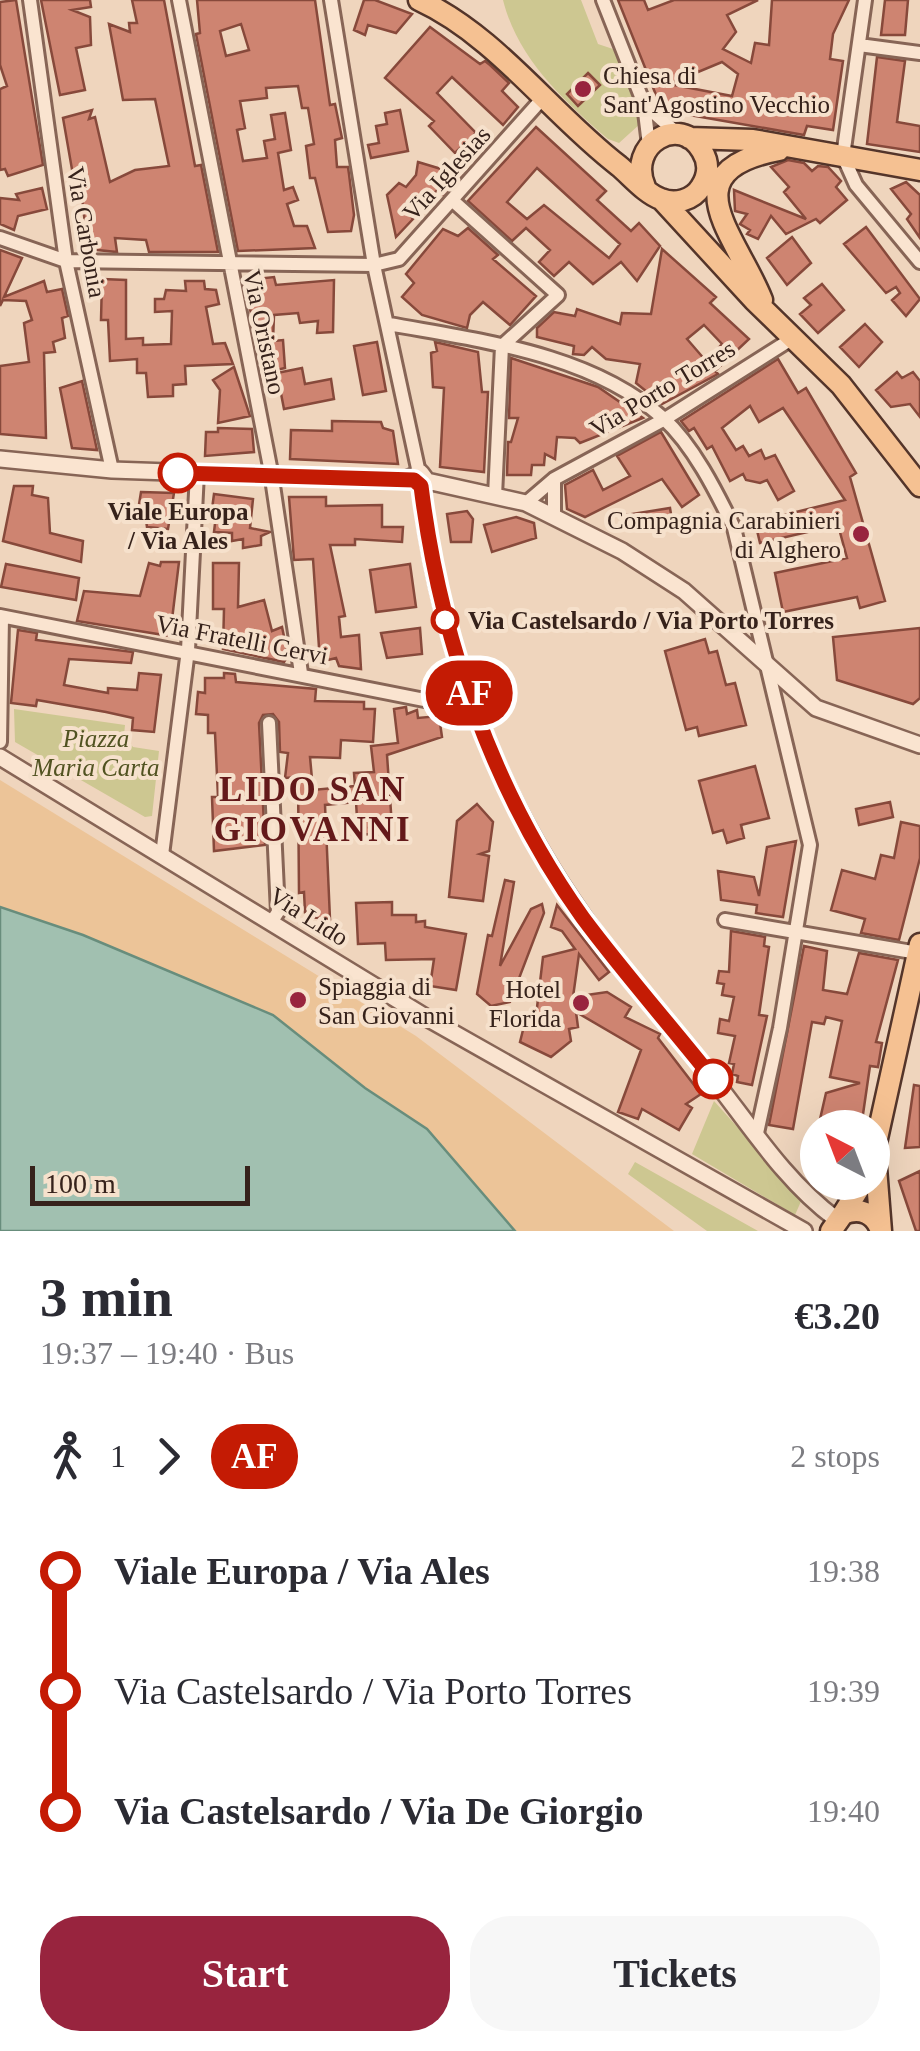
<!DOCTYPE html>
<html lang="en">
<head>
<meta charset="utf-8">
<style>
  :root { --surface:#fff; --page:#f7f7f7; --text:#2b2b33; --muted:#7c7c81; --accent:#98243e }
  body { margin:0; font-family:Georgia,serif; background:var(--page); color:var(--text); height:100vh; display:flex; flex-direction:column; font-size:38px; white-space:nowrap }
  * { box-sizing:border-box; margin:0 }
  p { font-size:32px; color:var(--muted) }
  .icon { flex:none; width:55px; height:55px; fill:none; stroke:currentColor; stroke-width:2; stroke-linecap:round; stroke-linejoin:round }
  .map { position:relative; height:1231px; overflow:hidden }
  .drawer { display:flex; flex-direction:column; background:var(--surface); flex:1 }
  .drawer>* { flex:none }
  .badge { padding:0 20px; border-radius:32px; font-size:35px; line-height:65px }
  .needle { width:65px; rotate:318deg }
  .buttons { position:absolute; left:800px; top:1110px; display:grid; gap:20px }
  .buttons a { display:grid; place-items:center; width:90px; height:90px; border-radius:50%; background:var(--surface); box-shadow:0 10px 40px #0002; font-size:50px }
  .scale { position:absolute; left:30px; bottom:25px; width:220px; box-sizing:border-box; padding-left:10px; border:5px solid #36221b; border-top:0; font-size:28px; line-height:35px; white-space:nowrap; color:#36221b; -webkit-text-stroke:8px #f6e1cc; paint-order:stroke }
  .map>.badge { position:absolute; translate:-50% -50%; box-shadow:0 0 0 5px #fff }
  .legs { display:flex; align-items:center; gap:15px; height:110px; padding:0 40px; font-size:32px }
  .legs p { margin-inline-start:auto }
  .summary { display:flex; align-items:center; justify-content:space-between; height:170px; padding:0 40px }
  h1 { font-size:55px; font-weight:700; line-height:75px }
  .primary-button { display:flex; gap:20px; margin-top:auto; padding:20px 40px }
  .primary-button a { flex:1; height:115px; border-radius:40px; background:var(--accent); color:#fff; font-size:40px; font-weight:700; line-height:115px; text-align:center }
  .primary-button a+a { background:var(--page); color:var(--text) }
  ul { padding:0 40px; list-style:none }
  li { display:flex; align-items:center; gap:35px; height:120px; font-size:38px }
  li i { display:grid; place-items:center; width:15px; height:100%; margin:0 12px; background:currentColor }
  li i::after { content:''; width:25px; height:25px; margin:-12px; border:8px solid; border-radius:50%; background:var(--surface) }
  li p { margin-inline-start:auto }
  li:first-child i { background:linear-gradient(#0000 50%,currentColor 0) }
  li:last-child i { background:linear-gradient(currentColor 50%,#0000 0) }
  .map>svg:first-child { display:block }
  .green { fill:#cdc791 }
  .sand { fill:#ecc498 }
  .water { fill:#a1c0b0; stroke:#688d7c; stroke-width:2.5 }
  .building { fill:#ce8471; stroke:#87493b; stroke-width:2.5; fill-rule:evenodd }
  .lines { fill:none; stroke-linecap:round; stroke-linejoin:round }
  .minor-casing { stroke:#876556; stroke-width:18 }
  .tertiary-casing { stroke:#876556; stroke-width:20 }
  .primary-casing { stroke:#54352a; stroke-width:25 }
  .minor { stroke:#fae4d0; stroke-width:12 }
  .tertiary { stroke:#fae4d0; stroke-width:15 }
  .primary { stroke:#f5c192; stroke-width:20 }
  .line-1-casing { stroke:#fff; stroke-width:22 }
  .line-1 { stroke:#c41b04; stroke-width:15 }
  .poi-dot { fill:#98243e; stroke:#f6e1cc; stroke-width:4 }
  .stop-1-dot { fill:#fff; stroke:#c41b04; stroke-width:5 }
  .labels { text-anchor:middle; stroke-width:8; stroke-linejoin:round; paint-order:stroke }
  .poi-label { font-size:25px; fill:#36221b; stroke:#f6e1cc; text-anchor:start }
  .street-label { font-size:25px; fill:#36221b; stroke:#f6e1cc }
  .stop-label { font-size:25px; font-weight:bold; fill:#36221b; stroke:#f6e1cc }
  .park-label { font-size:25px; font-style:italic; fill:#515321; stroke:#f6e1cc }
  .district-label { font-size:35px; font-weight:bold; letter-spacing:2.5px; fill:#64191a; stroke:#f6e1cc }
</style>
</head>
<body>
<div class="map">
<svg width="920" height="1231" viewBox="0 0 920 1231">
  <rect width="100%" height="100%" fill="#efd5bd"/>
  <path class="green" d="M503 0H581L598 44 613 49 639 109 640 124 619 143 608 139C563 100 518 59 503 0Z
    M14 709 125 725 124 735 133 747 159 751 152 816 145 817 15 742Z
    M714 1101 802 1199 795 1215 692 1154Z
    M635 1162 758 1231H707L628 1174Z"/>
  <path class="sand" d="M0 780 416 1036 674 1231H515L427 1129 365 1088 273 1015 83 935 0 907Z"/>
  <path class="water" d="M0 907 83 935 273 1015 365 1088 427 1129 515 1231H0Z"/>
  <path class="building" d="M16 0 43 165 8 176 5 169 0 170V89L7 86 0 65V2Z
    M41 0H90L91 7 72 10 90 17 91 45 76 48 85 90 60 95Z
    M132 0H164L195 166 201 165 218 252H149L146 240 115 238 117 252 88 249 82 198H77L63 118 92 110 89 119 95 117 110 182 135 170 169 166 155 99 123 100 109 24 130 32 129 23H137Z
    M197 0H315L330 105 335 104 342 138 335 140 337 167H348L349 174 354 215 351 231 328 232 315 178H310L306 146 314 144 308 108H302L298 86 266 88 267 98 240 101 245 128 237 130 243 161 267 158 264 141 275 139 271 115 285 113 291 150 278 153 284 190 293 187 298 200 287 204 294 226H307L315 248 238 251 196 34 200 33ZM241 24 249 50 226 56 220 31Z
    M364 0H375L412 14 396 33 368 25 365 35 354 30Z
    M618 0H644L648 10 674 0H758L727 15 736 32 723 49 751 63 755 43 769 45 772 0H849L833 34 830 59 843 61 833 130 807 126 804 135 667 111 660 105ZM722 62 738 74 732 96 669 84Z
    M885 0H908L905 35H881Z
    M430 27 480 64 485 61 490 65 509 83 502 91 518 107 503 125 452 77 437 93 476 133 455 153 429 126 434 121 385 78Z
    M877 57 905 61 897 122 920 126V152L867 144Z
    M588 73 600 85 578 106 567 94Z
    M400 110 408 151 371 158 368 145 379 143 376 126 387 124 385 113Z
    M536 127 606 191 597 200 631 231 639 223 660 246 637 281 621 262 593 284 569 262 554 276 539 262 550 250 526 228 512 241 468 201ZM537 168 620 244 609 258 544 205 527 219 507 202Z
    M788 160 804 163 812 171 818 166 828 167 841 181 836 187 847 200 820 223 816 219 786 234 771 216 758 239 747 234 750 230 740 224 747 214 735 211 734 190 806 219 784 192 789 187 771 167Z
    M418 162 461 175 443 195 438 190 408 213 413 219 396 237 387 195 399 183 406 187 416 175Z
    M906 182 920 195V238L907 219 911 214 891 189Z
    M42 188 47 209 18 216 14 230 0 224V198L19 200 16 194Z
    M866 227 920 299 906 316 892 300 900 293 896 287 886 293 844 244Z
    M468 228 498 255 493 259 536 296 510 325 483 302 470 315 467 328 422 315 402 297 414 283 406 274 443 229 458 236Z
    M792 237 811 263 787 285 767 258Z
    M662 249 716 297 710 303 749 339 715 371 718 374 662 404 636 383 640 364 606 359 592 347 584 355 573 354 574 346 537 337V328L554 312 575 316 577 309 620 324 622 313 651 314ZM704 325 722 344 706 361 687 339Z
    M0 250 22 258 4 297 44 281 47 292 62 289 68 316 62 318 65 338 53 342 55 352 44 353 46 438 0 434V366L29 362 24 323 32 320 26 301 3 300 0 306Z
    M274 277 276 285 334 280 333 332 317 333 318 321 300 323 298 313 274 315 273 341 283 340 285 368 263 373 246 289 248 280Z
    M102 279 126 280V339L143 338V345L171 344 172 311 155 312V299H164L166 290 186 291 185 281H204L205 289 216 290 219 304 206 307 213 344 225 343 233 364 185 366 186 384 173 385V396L148 397 146 373H137V359L110 361 108 320H101Z
    M822 284 844 310 818 333 800 314 811 305 804 298Z
    M865 324 882 342 859 367 840 347Z
    M377 342 386 391 363 395 354 346Z
    M435 342 478 352 482 392H488L484 472 440 467 444 388 433 387 431 353 437 351Z
    M511 358 598 387 643 418 580 443 575 438 557 437 555 459 545 454 544 465H532L531 475H507L508 442H511L518 418H509Z
    M778 359 798 393 806 388 856 473 850 477 885 601 860 608 857 597 783 612 775 573 847 558 838 525 760 543 755 522 845 500 783 408 759 422 750 406 722 428 736 450 743 446 749 456 761 450 765 459 775 455 794 491 778 500 767 480 760 483 746 480 743 474 730 481 712 446 707 449 694 428 689 431 681 421Z
    M234 367 250 416 218 423 220 390 213 380Z
    M302 368 305 384 331 379 334 399 284 409 277 373Z
    M897 372 902 378 913 372 920 381V417L910 404 891 407 876 390Z
    M82 381 97 450 72 448 60 388Z
    M332 421 381 422 383 428 393 431 398 464 290 459 291 430 332 431Z
    M218 428 252 429 254 452 205 456 206 432H218Z
    M661 432 699 495 682 507 662 479 585 517 567 509 565 485 593 470 603 490 630 476 617 456Z
    M14 486H33L32 495 48 498 50 533 83 541 81 562 3 541Z
    M141 492 174 493 168 529 147 527 146 520 137 517Z
    M214 494 253 499 250 528 270 532 261 536V545L243 548V539L232 541V533L214 532 217 507 212 509Z
    M289 497H326V506L382 505V527H403L402 542 355 539V545H330L345 616 339 617 341 637 359 635 361 669 339 666 336 658 320 662 313 559 294 560Z
    M670 508 672 520 626 526 620 516Z
    M467 511 473 519 471 542H451L447 514Z
    M516 517 534 523 536 538 492 552 484 525Z
    M161 562H179L170 636 77 621 84 591 140 596 149 563 160 566Z
    M213 563H239L238 607 264 600 272 631 282 627 288 655 284 662 223 649 224 609H213Z
    M6 564 79 578 76 600 1 587Z
    M410 564 416 607 376 612 370 570Z
    M420 628 422 654 387 658 381 633Z
    M920 628V698L913 704 837 680 833 637Z
    M18 630 37 633 36 640 133 652 131 663 69 659 64 685 108 693V688L137 690 139 673 161 675 154 732 132 730 133 718 106 712 37 700 36 706 11 703Z
    M705 639 709 653 717 651 726 685 735 683 746 725 699 736 697 727 686 730 665 651Z
    M224 673 235 674 236 682 316 689 315 701 364 702V709H375L373 742 341 740 340 758 310 757 313 790 355 786 354 773 374 772 371 746 398 743 394 709 406 707 407 714 417 710 418 718 439 716 442 737 387 755 392 826 369 828 370 834 358 835 356 802 325 805 330 919 310 917V910L305 912 304 892 299 893 298 777 285 778 288 753 280 752 279 722 273 714 263 715 259 723 265 845 214 851 212 797H218L215 733H208V715L196 714 198 692 205 693V678H224Z
    M755 766 769 818 741 825 744 838 727 843 723 830 713 833 699 781Z
    M890 802 893 817 859 825 856 809Z
    M477 804 493 822 489 851 480 854 489 856 483 901 449 897 457 821Z
    M901 822 920 826V858L899 940 861 933 865 919 831 910 842 870 875 879 881 855 894 858Z
    M796 841 783 917 756 913 757 905 721 900 718 871 754 877 759 896 767 847Z
    M505 880 514 882 500 966 531 909 542 904 544 913 510 1002 491 1006 477 994 488 935 492 936Z
    M392 902V915H416V922L425 921V927L466 934 456 990 430 986 434 959 386 960 385 943 358 944 356 903Z
    M557 905 609 972 599 980 579 954 573 997 607 992 631 1007 625 1017 660 1034 658 1038 701 1094 686 1104 692 1108 679 1130 642 1109 638 1119 618 1112 641 1050 576 1012 578 1027 569 1029 571 1041 551 1057 520 1042 526 1018 536 1016 543 957 575 949 562 931 551 927Z
    M731 931 765 937 764 946 769 947 759 1015 767 1016 752 1085 737 1082 738 1076 732 1074 734 1064 729 1063 735 1036 718 1033 720 1019 729 1021 734 997 722 995 724 984 717 983 719 971 729 972Z
    M804 946 827 951 823 990 847 994 859 953 898 960 876 1042 882 1043 878 1067 870 1066 861 1128H818L826 1093 860 1083 830 1077 842 1021 826 1017 824 1024 812 1022 793 1129 769 1125Z
    M914 1085 920 1086V1147L905 1148Z
    M920 1171V1231H916L899 1181Z"/>
  <g class="lines">
    <defs>
      <path id="minor" d="M30 0 66 261 112 470
        M179 0 271 472 301 673
        M331 0 374 265 419 473
        M603 0 644 104 649 145
        M865 0 843 156 856 185 920 262
        M859 45 920 53
        M644 104 679 135
        M452 200 558 295 502 346 495 496
        M0 238 66 261 374 265 399 259 542 99
        M389 324C481 341 590 353 663 418 693 445 716 491 734 528L810 845 780 1028 757 1133
        M554 479V517
        M526 503 554 479 665 419 793 338
        M0 616 475 710
        M269 723 278 912 272 921
        M0 742 2 617
        M162 855 188 650 197 473
        M725 920 918 953"/>
      <path id="tertiary" d="M0 459 112 470 404 480 421 473 427 481 526 503 622 551 684 591 816 708 920 745
        M414 480 421 486C438 639 494 790 583 916 620 970 665 1020 707 1071 747 1121 784 1181 836 1219
        M0 757 427 1018 804 1231"/>
      <path id="primary" d="M419 0C497 36 551 114 619 166 631 176 646 194 661 199 675 205 693 200 701 187 709 175 709 162 702 151 681 113 626 144 645 187
        M689 138 753 140 920 170
        M663 201 754 300 841 385 920 486
        M762 300C737 236 667 171 779 150
        M875 1155 881 1231
        M872 1161 920 944
        M843 1214 863 1182
        M831 1231 843 1214C860 1207 875 1213 881 1231"/>
    </defs>
    <use href="#minor" class="minor-casing"/>
    <use href="#tertiary" class="tertiary-casing"/>
    <use href="#primary" class="primary-casing"/>
    <use href="#minor" class="minor"/>
    <use href="#tertiary" class="tertiary"/>
    <use href="#primary" class="primary"/>
  </g>
  <g class="lines">
    <defs>
      <path id="line-1" d="M178 473 414 480 421 486C440 639 493 792 583 918 624 973 670 1025 713 1079"/>
    </defs>
    <use href="#line-1" class="line-1-casing"/>
    <use href="#line-1" class="line-1"/>
  </g>
  <g class="poi-dot">
    <circle cx="583" cy="89" r="10"/>
    <circle cx="861" cy="534" r="10"/>
    <circle cx="298" cy="1000" r="10"/>
    <circle cx="581" cy="1003" r="10"/>
  </g>
  <g class="stop-1-dot">
    <circle cx="178" cy="473" r="18"/>
    <circle cx="445" cy="620" r="12"/>
    <circle cx="713" cy="1079" r="18"/>
  </g>
  <g class="labels">
    <g class="poi-label">
      <text x="603" y="84">Chiesa di<tspan x="603" dy="29">Sant'Agostino Vecchio</tspan></text>
      <text x="841" y="529" text-anchor="end">Compagnia Carabinieri<tspan x="841" dy="29">di Alghero</tspan></text>
      <text x="318" y="995">Spiaggia di<tspan x="318" dy="29">San Giovanni</tspan></text>
      <text x="561" y="998" text-anchor="end">Hotel<tspan x="561" dy="29">Florida</tspan></text>
    </g>
    <g class="street-label">
      <text transform="translate(446 173) rotate(-48)" y="9">Via Iglesias</text>
      <text transform="translate(87 232) rotate(80)" y="9">Via Carbonia</text>
      <text transform="translate(265 332) rotate(78)" y="9">Via Oristano</text>
      <text transform="translate(662 388) rotate(-31)" y="9">Via Porto Torres</text>
      <text transform="translate(242 639) rotate(11)" y="9">Via Fratelli Cervi</text>
      <text transform="translate(309 916) rotate(32)" y="9">Via Lido</text>
    </g>
    <g class="stop-label">
      <text x="178" y="520">Viale Europa<tspan x="178" dy="29">/ Via Ales</tspan></text>
      <text x="468" y="629" text-anchor="start">Via Castelsardo / Via Porto Torres</text>
    </g>
    <g class="park-label">
      <text x="96" y="747">Piazza<tspan x="96" dy="29">Maria Carta</tspan></text>
    </g>
    <g class="district-label">
      <text x="313" y="801">LIDO SAN<tspan x="313" dy="40">GIOVANNI</tspan></text>
    </g>
  </g>
</svg>
<div class="buttons">
<a><svg class="needle" viewBox="-14 -14 28 28"><path d="M0-13l5 13h-10z" fill="#e53935"/><path d="M0 13l5-13h-10z" fill="#7c7c81"/></svg></a>
</div>
<div class="scale">100 m</div>
<b class="badge" style="left:469px;top:693px;background:#c41b04;color:#fff">AF</b>
</div>
<section class="drawer">
<div class="summary"><div><h1>3 min</h1><p>19:37 – 19:40 · Bus</p></div><b>€3.20</b></div>
<div class="legs"><svg class="icon" aria-label="walk" viewBox="0 0 24 24"><circle cx="13" cy="4" r="2"/><path d="M13 8l-2 6 4 7M11 14l-3 7M7 12l3-4h3l4 4"/></svg>1<svg class="icon" aria-label="forward" viewBox="0 0 24 24"><path d="M9 5l7 7-7 7"/></svg><b class="badge" style="background:#c41b04;color:#fff">AF</b><p>2 stops</p></div>
<ul>
<li><i style="color:#c41b04"></i><b>Viale Europa / Via Ales</b><p>19:38</p></li>
<li><i style="color:#c41b04"></i><span>Via Castelsardo / Via Porto Torres</span><p>19:39</p></li>
<li><i style="color:#c41b04"></i><b>Via Castelsardo / Via De Giorgio</b><p>19:40</p></li>
</ul>
<div class="primary-button"><a>Start</a><a>Tickets</a></div>
</section>
</body>
</html>
